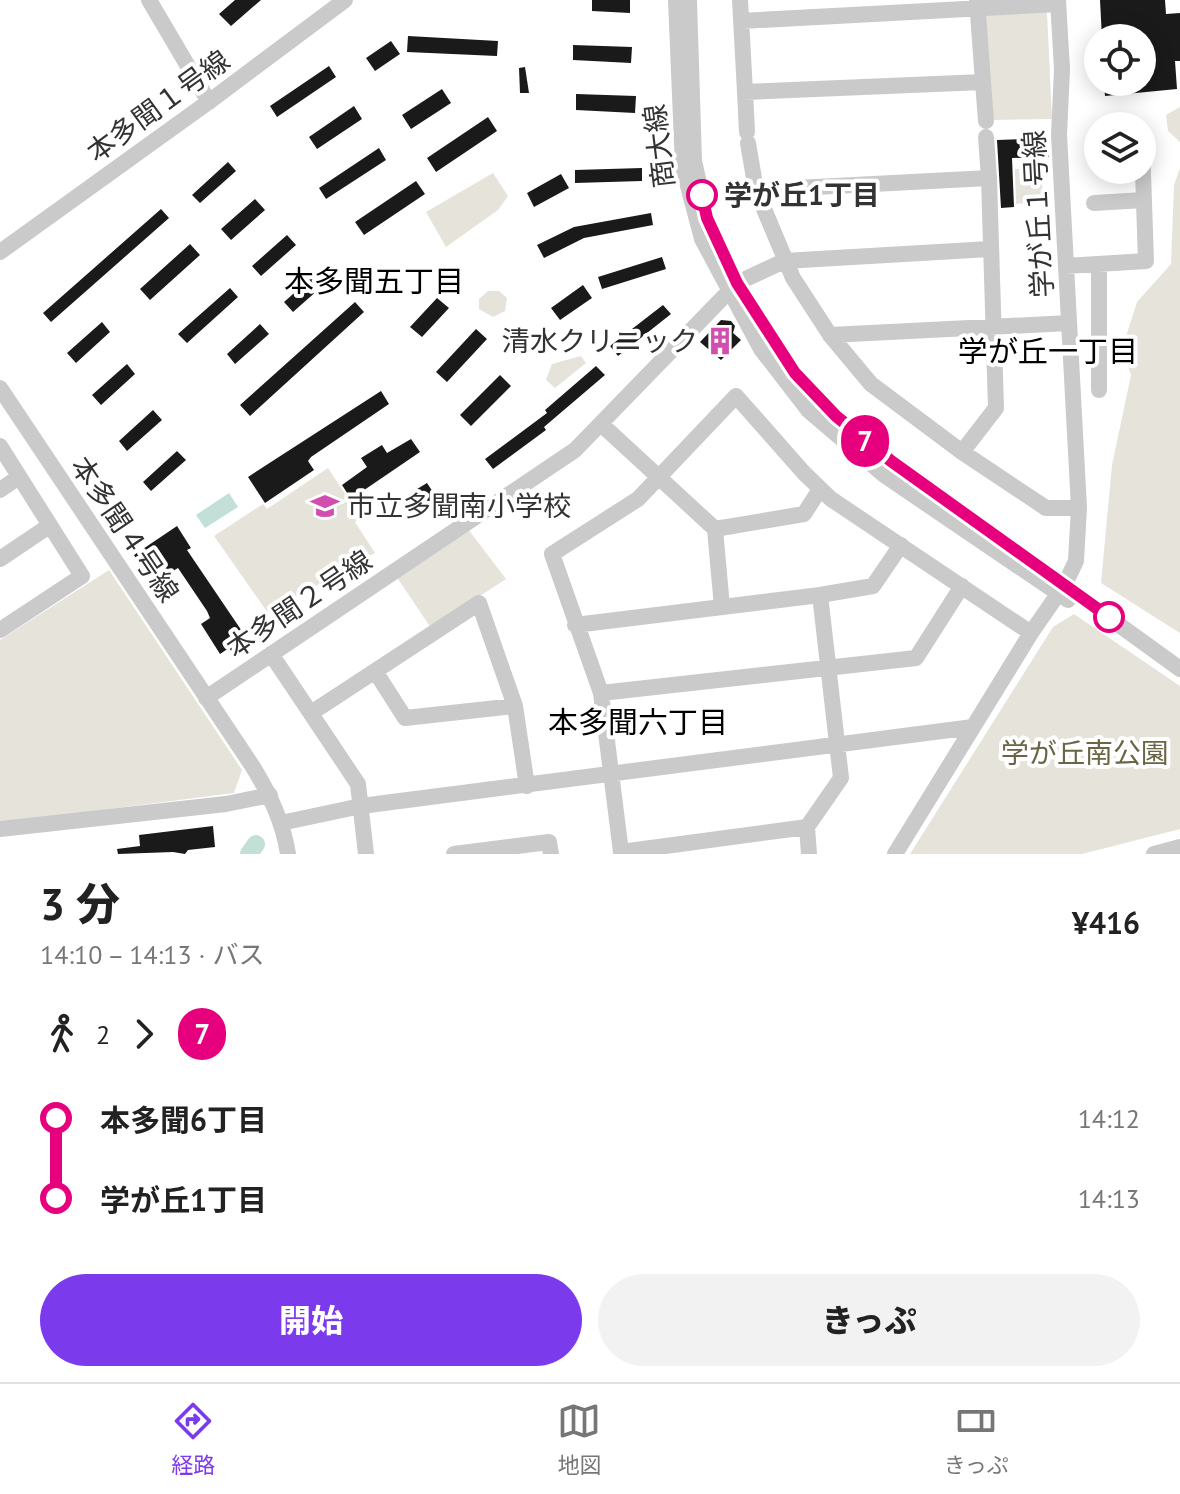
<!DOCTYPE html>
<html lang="ja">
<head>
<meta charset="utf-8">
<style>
  :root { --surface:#fff; --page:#f2f2f2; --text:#222; --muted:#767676; --line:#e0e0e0; --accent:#7c3aed }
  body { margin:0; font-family:"PT Sans","Noto Sans JP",sans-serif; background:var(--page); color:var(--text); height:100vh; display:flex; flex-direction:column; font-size:30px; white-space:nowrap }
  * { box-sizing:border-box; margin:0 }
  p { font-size:26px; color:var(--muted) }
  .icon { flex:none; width:44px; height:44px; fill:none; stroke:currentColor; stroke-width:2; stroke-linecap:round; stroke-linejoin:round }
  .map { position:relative; height:854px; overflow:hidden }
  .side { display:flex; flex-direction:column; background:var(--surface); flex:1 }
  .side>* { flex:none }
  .badge { padding:0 16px; border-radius:26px; font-size:28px; line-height:52px }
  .fabs { position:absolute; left:1084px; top:24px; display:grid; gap:16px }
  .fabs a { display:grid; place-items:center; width:72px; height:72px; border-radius:50%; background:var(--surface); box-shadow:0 4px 20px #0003; font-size:40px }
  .map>.badge { position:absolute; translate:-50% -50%; box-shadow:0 0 0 4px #fff }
  .legs { display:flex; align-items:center; gap:12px; height:88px; padding:0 40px; font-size:26px }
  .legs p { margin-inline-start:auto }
  .headline { display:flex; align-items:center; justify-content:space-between; height:136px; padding:0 40px }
  h1 { font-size:44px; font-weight:800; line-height:60px }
  .cta { display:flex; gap:16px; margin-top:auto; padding:16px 40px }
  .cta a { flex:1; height:92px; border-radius:48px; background:var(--accent); color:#fff; font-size:32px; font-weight:800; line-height:92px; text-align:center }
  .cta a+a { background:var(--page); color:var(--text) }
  ul { padding:0 40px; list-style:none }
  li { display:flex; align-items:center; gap:28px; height:80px; font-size:30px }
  li i { display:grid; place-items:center; width:12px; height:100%; margin:0 10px; background:currentColor }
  li i::after { content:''; width:20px; height:20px; margin:-10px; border:6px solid; border-radius:50%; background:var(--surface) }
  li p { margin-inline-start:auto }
  li:first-child i { background:linear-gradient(#0000 50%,currentColor 0) }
  li:last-child i { background:linear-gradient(currentColor 50%,#0000 0) }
  .tab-bar { display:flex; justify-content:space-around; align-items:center; height:112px; border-top:2px solid var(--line); background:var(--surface); font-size:22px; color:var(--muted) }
  .tab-bar a { display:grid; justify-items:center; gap:4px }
  .tab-bar .selected { color:var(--accent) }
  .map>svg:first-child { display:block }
  .green { fill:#e5e3da }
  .water { fill:#c2dfd8 }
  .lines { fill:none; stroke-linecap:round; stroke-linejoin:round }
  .river { stroke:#c2dfd8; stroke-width:18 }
  .building { fill:#1a1a1a }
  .minor { stroke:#cacaca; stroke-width:16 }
  .line-1-casing { stroke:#fff; stroke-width:18 }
  .line-1 { stroke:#e6007e; stroke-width:12 }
  .stop-1-dot { fill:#fff; stroke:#e6007e; stroke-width:4 }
  .labels { text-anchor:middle; stroke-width:8; stroke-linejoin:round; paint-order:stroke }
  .street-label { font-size:28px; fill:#333; stroke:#fff }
  .stop-label { font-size:28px; font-weight:bold; fill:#333; stroke:#fff; text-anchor:start }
  .poi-label { font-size:28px; fill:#333; stroke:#fff; text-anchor:end }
  .park-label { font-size:28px; fill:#6a6545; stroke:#fff }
  .neighbourhood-label { font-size:30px; fill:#000; stroke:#fff }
</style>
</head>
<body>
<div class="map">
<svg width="1180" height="854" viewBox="0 0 1180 854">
  <rect width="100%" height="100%" fill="#fff"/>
  <path class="green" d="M1047 12 1052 119 991 120 984 15Z
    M1180 107V142L1168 131 1166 115Z
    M1041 167 1043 201 1016 204 1015 169Z
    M1180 168V633L1101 583 1112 465 1131 375 1122 349 1137 302 1171 264 1174 185Z
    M493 173 508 196 498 210 446 247 426 212Z
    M488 291H499L507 298 505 311 493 317 479 309V299Z
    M581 356 586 363 555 388 546 380 552 364Z
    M328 468 361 518 355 522 375 553 268 613 214 536 263 504 267 509Z
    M468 529 506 579 431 628 396 576Z
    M109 570 242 770 234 793 0 823V640Z
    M1074 614 1180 686V829L1082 854H910L1053 627Z"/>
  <path class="water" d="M229 493 238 507 205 528 196 515Z"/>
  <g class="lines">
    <path class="river" d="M249 854 256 844"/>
  </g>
  <path class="building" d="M235 0H261L231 26 219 14Z
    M592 0H630V13L592 11Z
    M1100 0H1165L1166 14 1180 13V61H1175L1177 89 1105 96 1104 82H1142V38H1102Z
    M408 36 498 41 497 56 407 52Z
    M391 41 400 54 375 71 366 58Z
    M573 45 632 47 631 63 573 60Z
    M329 66 336 77 277 117 270 106Z
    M525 67 529 93H520L519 68Z
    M442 89 451 103 411 129 402 115Z
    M576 94 636 96 635 113 576 110Z
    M354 106 362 119 317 149 309 137Z
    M488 117 497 131 436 172 427 158Z
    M1048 138 1049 157 1012 158 1014 207 1001 208 997 140Z
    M379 148 386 160 326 199 319 188Z
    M228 162 236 171 200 203 192 195Z
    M642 168V181L575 183V170Z
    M561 174 569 188 534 207 527 193Z
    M416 181 425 194 364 235 355 222Z
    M255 199 265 210 231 240 221 229Z
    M161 209 169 218 51 322 43 313Z
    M651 213 653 225 584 238 544 258 537 245 574 227Z
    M287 235 296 245 261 276 252 266Z
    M190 244 200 255 150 300 140 289Z
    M662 257 666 269 602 289 598 277Z
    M318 272 327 282 293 312 284 302Z
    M583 285 592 298 560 320 551 308Z
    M230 288 238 297 187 343 178 334Z
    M437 298 449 308 422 337 410 327Z
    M355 302 364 312 250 416 240 405Z
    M663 305 671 314 618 356 610 346Z
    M721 320 731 321 735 326 733 333 741 340 721 360 700 342Z
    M102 322 110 332 76 363 67 353Z
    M260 324 269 334 235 364 227 354Z
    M476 329 487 339 447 382 436 372Z
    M127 364 135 374 101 405 92 395Z
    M596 366 605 375 544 427 546 430 493 469 485 459 547 413 545 410Z
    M500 375 511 386 471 426 460 415Z
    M381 391 389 404 311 457 308 461 314 470 265 503 248 477Z
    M153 410 162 420 127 451 119 441Z
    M411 439 420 452 351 499 342 485 367 467 361 458 382 445 387 453Z
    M177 451 186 460 151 491 143 482Z
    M427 483 441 504 423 516 415 504 411 506 404 497Z
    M177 526 191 548 187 550 252 646 236 657 229 648 220 654 201 624 210 618 207 611 178 568 168 574 166 570 161 574 151 560 141 566 134 555Z
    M213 826 215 847 188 850 185 854 173 852 118 854 117 849 140 846 139 835Z"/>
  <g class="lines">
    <path class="minor" d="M149 0 209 102
      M676 0 683 167 702 239 761 349 809 411 884 475 1068 600
      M689 0 694 161 707 218 737 283 795 373 847 428 1180 669
      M740 0 745 92 983 82 977 0
      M741 21 1058 4
      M983 82 986 121
      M745 92 747 132
      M986 137 989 178
      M748 143 756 190
      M1093 144H1098
      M1094 203 1144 200
      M0 252 214 98 345 0
      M1099 264V390
      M1066 266 1146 261 1142 143
      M830 335 1069 323
      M0 388 253 767C270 795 283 822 288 854
      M601 424 715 529 722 607
      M0 446 82 576 0 630
      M962 452 996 408 989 178 756 190 793 278 830 335 871 384 962 452 1046 508H1079
      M0 490 19 477
      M715 529 804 514 820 489
      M0 559 49 526
      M820 595 841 778 807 827 621 852 601 693 552 554 638 499 736 396 804 473 831 499 1031 633
      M575 625 820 595 873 586 901 545
      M271 654 358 784 366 854
      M375 671 405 718 515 706
      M601 693 916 658 962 586
      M206 698 575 450 737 283 784 261 990 249
      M311 713 479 603 515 706 527 786
      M281 823 361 806 973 727
      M807 827 809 854
      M0 829 226 804 270 795
      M454 854 549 842 551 854
      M895 854 1031 633 1065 584 1076 561 1079 508 1059 135 1062 69 1058 0
      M1154 854 1180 847"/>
  </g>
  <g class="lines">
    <defs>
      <path id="line-1" d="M702 195 707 218 737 283 795 373 836 416 891 461 1109 617"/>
    </defs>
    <use href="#line-1" class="line-1-casing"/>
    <use href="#line-1" class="line-1"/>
  </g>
  <defs>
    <symbol id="building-bare" viewBox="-9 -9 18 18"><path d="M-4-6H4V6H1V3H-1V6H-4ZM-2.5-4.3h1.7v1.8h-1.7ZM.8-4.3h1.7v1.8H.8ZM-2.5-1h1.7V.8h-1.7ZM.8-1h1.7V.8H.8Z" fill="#d14dae" stroke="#fff" stroke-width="2.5" paint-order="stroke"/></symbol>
    <symbol id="school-bare" viewBox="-9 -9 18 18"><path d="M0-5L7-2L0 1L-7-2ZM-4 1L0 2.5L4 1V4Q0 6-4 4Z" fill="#d14dae" stroke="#fff" stroke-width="2.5" paint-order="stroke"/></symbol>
  </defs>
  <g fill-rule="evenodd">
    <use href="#building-bare" x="700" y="321" width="40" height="40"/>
    <use href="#school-bare" x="305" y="486" width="40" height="40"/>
  </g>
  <g class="stop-1-dot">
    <circle cx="702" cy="195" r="14"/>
    <circle cx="1109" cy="617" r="14"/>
  </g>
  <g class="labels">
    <g class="street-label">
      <text transform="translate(158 106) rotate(-36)" y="10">本多聞１号線</text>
      <text transform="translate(659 146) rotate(-97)" y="10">商大線</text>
      <text transform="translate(1038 214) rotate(-93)" y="10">学が丘１号線</text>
      <text transform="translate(125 529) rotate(56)" y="10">本多聞４号線</text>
      <text transform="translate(299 604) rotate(-34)" y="10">本多聞２号線</text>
    </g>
    <g class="stop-label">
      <text x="724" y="205">学が丘1丁目</text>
    </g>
    <g class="poi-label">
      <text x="698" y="351">清水クリニック</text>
      <text x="347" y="516" text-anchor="start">市立多聞南小学校</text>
    </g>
    <g class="park-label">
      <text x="1085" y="763">学が丘南公園</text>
    </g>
    <g class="neighbourhood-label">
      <text x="374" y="292">本多聞五丁目</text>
      <text x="1048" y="362">学が丘一丁目</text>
      <text x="638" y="733">本多聞六丁目</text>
    </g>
  </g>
</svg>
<div class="fabs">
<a><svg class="icon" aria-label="locate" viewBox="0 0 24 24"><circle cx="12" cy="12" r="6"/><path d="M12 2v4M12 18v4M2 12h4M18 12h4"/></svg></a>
<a><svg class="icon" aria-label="layers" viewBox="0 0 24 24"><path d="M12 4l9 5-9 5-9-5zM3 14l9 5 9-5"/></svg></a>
</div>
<b class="badge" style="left:865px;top:441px;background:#e6007e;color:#fff">7</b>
</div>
<section class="side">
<div class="headline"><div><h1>3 分</h1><p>14:10 – 14:13 · バス</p></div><b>¥416</b></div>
<div class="legs"><svg class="icon" aria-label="walk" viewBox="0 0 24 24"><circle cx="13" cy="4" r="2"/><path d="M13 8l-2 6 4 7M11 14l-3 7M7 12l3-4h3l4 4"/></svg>2<svg class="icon" aria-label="forward" viewBox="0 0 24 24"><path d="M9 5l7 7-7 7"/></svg><b class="badge" style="background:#e6007e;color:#fff">7</b></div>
<ul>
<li><i style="color:#e6007e"></i><b>本多聞6丁目</b><p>14:12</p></li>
<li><i style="color:#e6007e"></i><b>学が丘1丁目</b><p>14:13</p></li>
</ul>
<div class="cta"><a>開始</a><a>きっぷ</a></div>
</section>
<nav class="tab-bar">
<a class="selected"><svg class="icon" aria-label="directions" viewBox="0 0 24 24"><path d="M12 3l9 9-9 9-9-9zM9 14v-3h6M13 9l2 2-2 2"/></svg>経路</a>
<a><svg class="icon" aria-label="map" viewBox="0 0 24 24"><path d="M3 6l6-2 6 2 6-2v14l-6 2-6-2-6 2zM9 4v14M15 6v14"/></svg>地図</a>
<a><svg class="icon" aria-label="tickets" viewBox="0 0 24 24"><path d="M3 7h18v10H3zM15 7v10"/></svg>きっぷ</a>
</nav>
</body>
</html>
